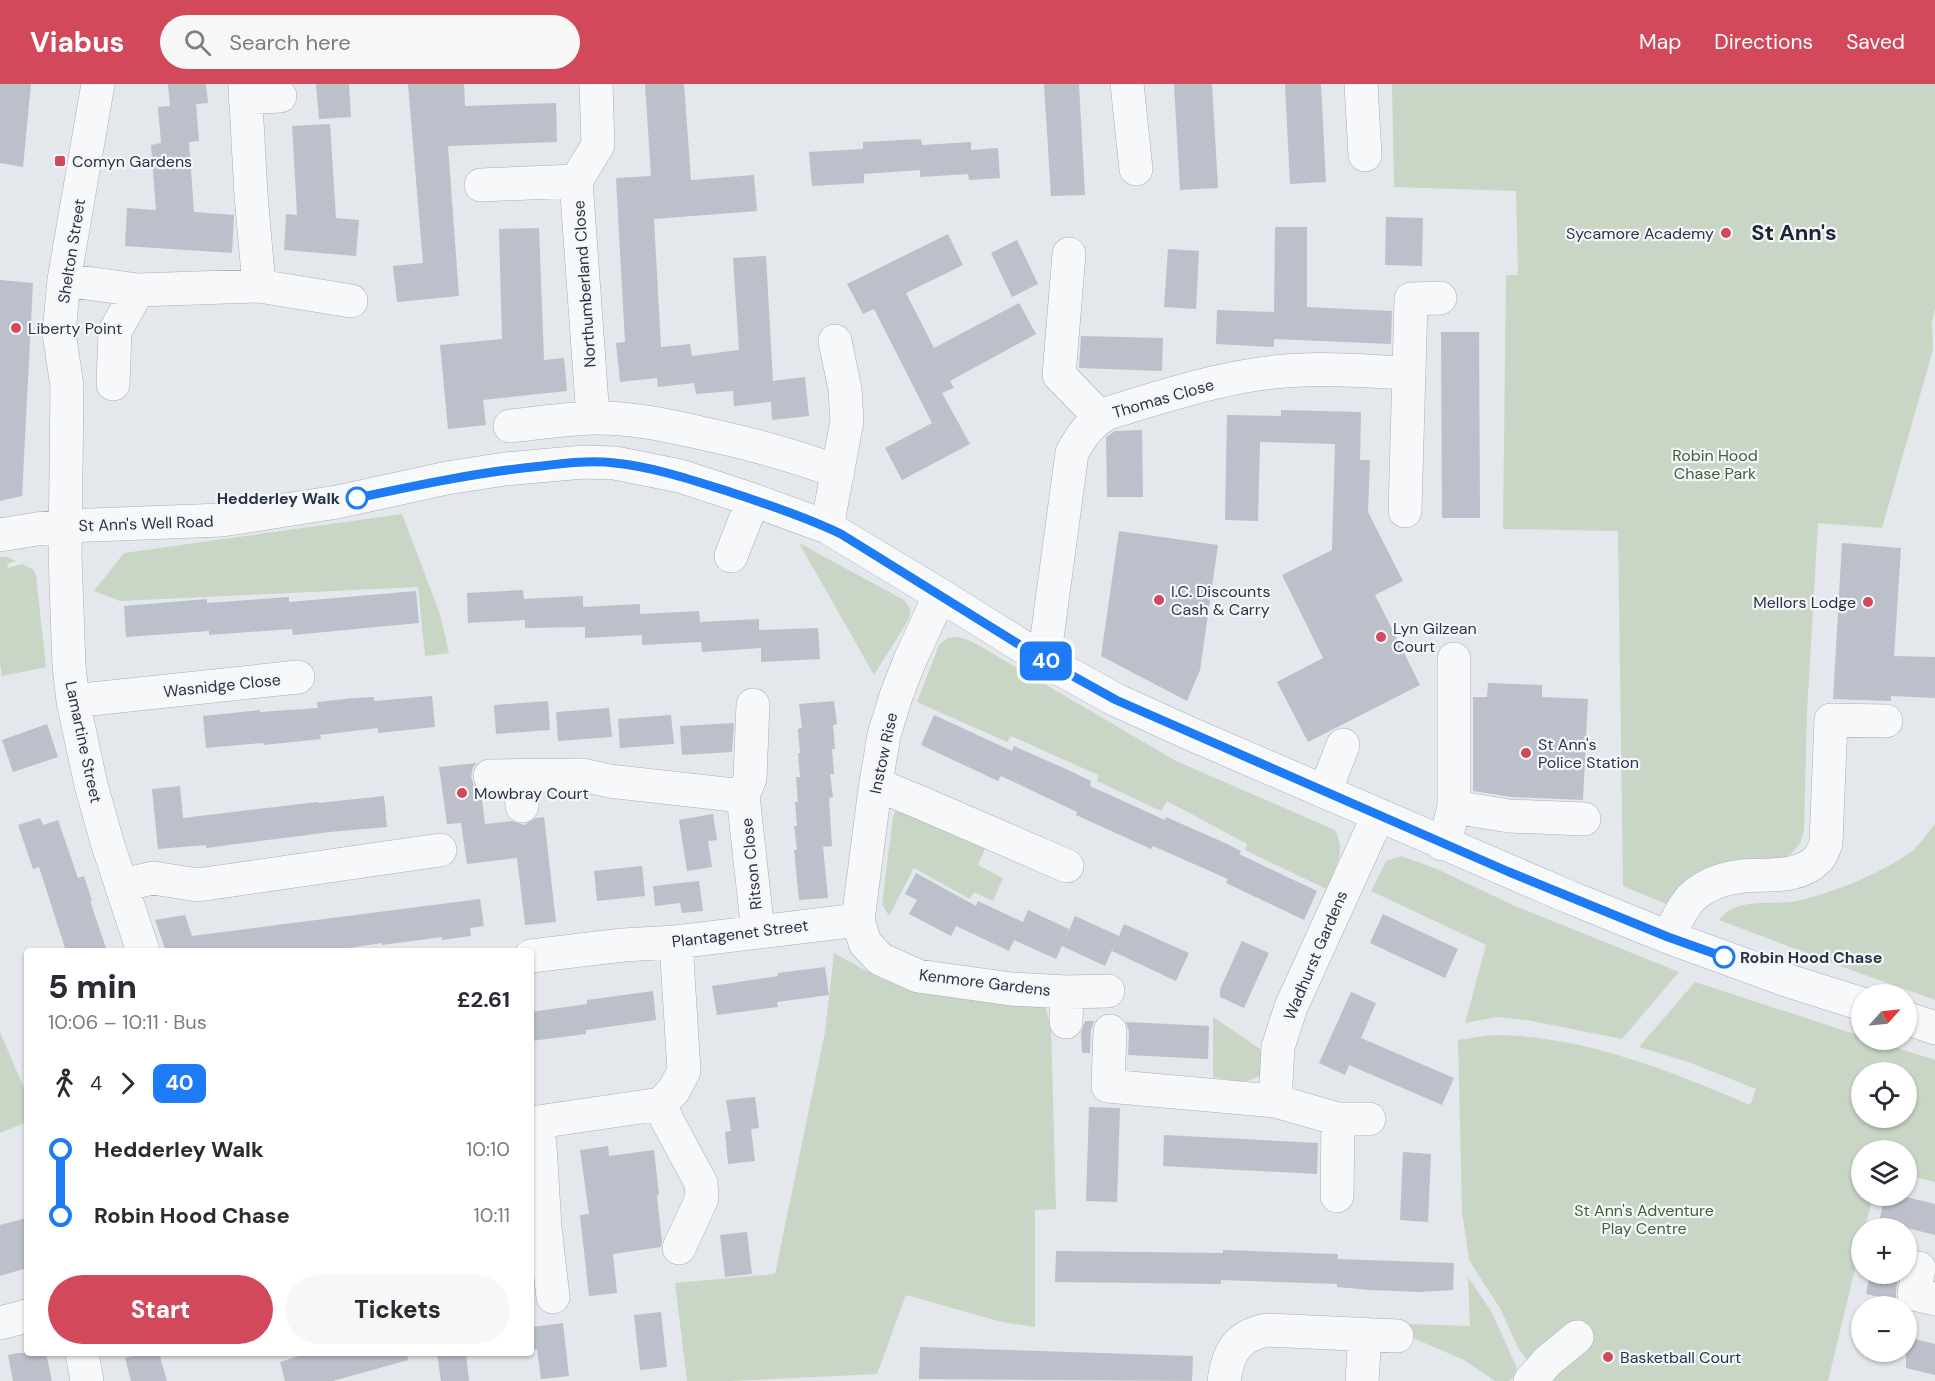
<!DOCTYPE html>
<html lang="en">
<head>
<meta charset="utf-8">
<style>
  :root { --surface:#fff; --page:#f7f7f7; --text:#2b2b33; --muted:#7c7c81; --accent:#d1495b }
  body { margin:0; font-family:"DM Sans",sans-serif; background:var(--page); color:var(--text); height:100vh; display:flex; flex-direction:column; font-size:22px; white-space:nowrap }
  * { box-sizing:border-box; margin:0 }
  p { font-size:20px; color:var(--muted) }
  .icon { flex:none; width:33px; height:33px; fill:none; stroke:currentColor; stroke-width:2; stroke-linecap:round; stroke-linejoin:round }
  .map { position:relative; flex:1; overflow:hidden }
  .side { position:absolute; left:24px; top:864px; width:510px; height:408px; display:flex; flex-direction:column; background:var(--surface); border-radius:6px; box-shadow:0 2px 4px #0004 }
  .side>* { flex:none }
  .badge { padding:0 12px; border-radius:9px; font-size:21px; line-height:39px }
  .needle { width:39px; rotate:63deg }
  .buttons { position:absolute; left:1851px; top:900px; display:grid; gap:12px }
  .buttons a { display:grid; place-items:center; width:66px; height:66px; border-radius:50%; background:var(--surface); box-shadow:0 2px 4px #0004; font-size:30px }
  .map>.badge { position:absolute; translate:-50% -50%; box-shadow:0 0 0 3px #fff }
  .legs { display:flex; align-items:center; gap:9px; height:66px; padding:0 24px; font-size:20px }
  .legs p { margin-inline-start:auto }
  .summary { display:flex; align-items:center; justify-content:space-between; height:102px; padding:0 24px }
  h1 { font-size:33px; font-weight:800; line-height:45px }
  .primary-button { display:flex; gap:12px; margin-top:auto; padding:12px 24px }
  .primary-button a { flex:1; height:69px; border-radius:36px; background:var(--accent); color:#fff; font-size:24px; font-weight:800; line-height:69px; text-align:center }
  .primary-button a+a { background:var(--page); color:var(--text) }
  ul { padding:0 24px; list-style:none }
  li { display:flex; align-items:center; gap:21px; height:66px; font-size:22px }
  li i { display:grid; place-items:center; width:9px; height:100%; margin:0 8px; background:currentColor }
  li i::after { content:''; width:15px; height:15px; margin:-8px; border:4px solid; border-radius:50%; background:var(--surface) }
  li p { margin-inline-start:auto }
  li:first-child i { background:linear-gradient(#0000 50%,currentColor 0) }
  li:last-child i { background:linear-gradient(currentColor 50%,#0000 0) }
  header { display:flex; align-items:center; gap:36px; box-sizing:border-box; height:84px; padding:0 30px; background:var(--accent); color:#fff }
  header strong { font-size:28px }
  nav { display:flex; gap:33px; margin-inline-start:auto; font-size:21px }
  .search { width:420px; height:54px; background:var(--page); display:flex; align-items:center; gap:15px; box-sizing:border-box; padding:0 21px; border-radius:33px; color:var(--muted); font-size:22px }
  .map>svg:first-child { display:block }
  .green { fill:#c9d6c5; fill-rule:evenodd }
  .building { fill:#bbc0ca }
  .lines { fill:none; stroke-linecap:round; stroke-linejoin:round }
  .minor-casing { stroke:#a9aeb7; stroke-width:34 }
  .minor { stroke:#f7f8fa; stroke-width:33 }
  .line-1-casing { stroke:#fff; stroke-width:14 }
  .line-1 { stroke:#1e7bf6; stroke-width:9 }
  .poi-dot { fill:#d1495b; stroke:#f4f6f9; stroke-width:2 }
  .stop-1-dot { fill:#fff; stroke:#1e7bf6; stroke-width:3 }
  .labels { text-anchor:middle; stroke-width:4.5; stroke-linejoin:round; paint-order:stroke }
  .poi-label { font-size:16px; fill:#2b3445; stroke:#f4f6f9; text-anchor:start }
  .street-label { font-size:16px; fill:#2b3445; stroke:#f4f6f9 }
  .park-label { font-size:16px; fill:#3f6138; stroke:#f4f6f9 }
  .stop-label { font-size:16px; font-weight:bold; fill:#2b3445; stroke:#f4f6f9; text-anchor:end }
  .district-label { font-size:22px; font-weight:bold; fill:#1d2536; stroke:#f4f6f9 }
</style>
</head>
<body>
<header>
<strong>Viabus</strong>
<div class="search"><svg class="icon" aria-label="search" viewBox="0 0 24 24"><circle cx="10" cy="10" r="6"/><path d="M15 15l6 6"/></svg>Search here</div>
<nav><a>Map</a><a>Directions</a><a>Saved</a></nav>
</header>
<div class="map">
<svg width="1935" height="1297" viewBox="0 0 1935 1297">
  <rect width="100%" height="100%" fill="#e4e7ec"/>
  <path class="green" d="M1392 0H1935V224L1932 238 1933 266 1882 444 1818 439 1807 628 1804 747 1800 759 1790 771 1771 779 1680 803 1666 820 1623 802 1618 447 1503 445 1506 191H1518L1516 107 1394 103Z
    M402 430 440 530 449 569 425 572 418 503 120 517 94 507 124 469Z
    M799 459 904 516C910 522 911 526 909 535L874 591Z
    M0 473H7L16 477 7 480 8 484 22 480 34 486 36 491 46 583 2 592 0 580Z
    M958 553 971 557 1176 677 1335 746C1347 769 1335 784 1326 805L1245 766 1247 760 1167 717 1161 727 1097 697 1098 691 1011 652 1007 658 917 618 939 561 948 554Z
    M897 724 988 758 978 781 1003 794 993 817 974 808 970 815 914 784 889 832 882 820 893 732Z
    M1935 740V916L1851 886 1719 836C1738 811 1773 823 1801 816 1835 808 1882 789 1911 768 1920 761 1927 749 1935 740Z
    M1401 772 1437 785 1515 822 1679 888 1622 955 1527 936 1497 933 1465 939 1486 861 1371 807 1386 777Z
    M834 869 883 896 948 910 1044 919 1051 943 1056 1125 1035 1126V1243L1002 1238 906 1211 877 1290 730 1297H687L675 1199 775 1190 825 948Z
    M1695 898 1861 952 1862 956H1872L1935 976V1098L1907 1091 1906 1066H1862V1112H1873L1865 1144H1862L1861 1160 1828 1297H1543L1518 1264 1501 1226 1469 1176 1462 1128 1458 956C1472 954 1486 951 1499 951 1587 953 1671 987 1750 1021L1756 1005 1691 979 1639 963ZM1862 988H1906V1034H1862Z
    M1213 933 1266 969 1263 989C1245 1003 1233 996 1213 993Z
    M0 948 27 1011V1038L0 1049Z
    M1468 1193 1491 1227 1517 1284 1515 1291 1509 1297H1495L1464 1276 1406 1251 1407 1240 1470 1242Z"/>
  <path class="building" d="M0 0H31L23 83 0 79Z
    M168 0H206L208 19 196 20 199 57 189 58 194 128 234 131 232 169 125 162 127 124 156 126 151 61 161 59 158 23 170 22Z
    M316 0H349L351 33 319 35Z
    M408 0H464L465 22 556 19 557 58 448 62 459 212 397 218 393 182 423 179Z
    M645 0H684L691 96 754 91 757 127 654 135 661 263 690 260 692 272 739 266 733 174 766 172 773 297 805 293 809 332 772 336 771 318 734 322 733 307 696 310 694 299 658 303 657 294 620 298 616 259 625 258 616 94 651 92Z
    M1044 0H1079L1085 111 1051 112Z
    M1174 0H1212L1218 104 1180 106Z
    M1285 0H1321L1326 98 1290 100Z
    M330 40 336 134 359 136 356 172 284 166 286 130 297 131 292 42Z
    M921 55 922 61 971 58V66L998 64 1000 94 969 96 968 90 920 93V86L864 90V99L812 102 809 68 863 65V58Z
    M1386 133 1423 134 1422 182 1385 181Z
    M1275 143H1307V223L1392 227 1391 260 1274 255V263L1216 260 1217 226 1274 228Z
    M539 144 544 276 564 274 567 307 483 316 486 341 448 345 440 261 502 255 499 145Z
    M948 150 963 181 906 209 934 264 1019 219 1036 250 950 297 954 304 942 309 970 360 902 396 885 364 932 339 874 225 863 230 847 200Z
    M1017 156 1038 200 1012 213 991 169Z
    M1168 165 1199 167 1196 225 1164 223Z
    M0 196 33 199 22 412 0 417Z
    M1441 248H1479L1480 434H1442Z
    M1081 252 1163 254 1162 287 1079 284Z
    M1281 326 1361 328 1360 376H1370L1368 428 1403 497 1375 511 1420 601 1308 658 1277 598 1323 574 1282 491 1332 466 1335 360 1260 358 1258 437 1225 436 1227 331 1281 332Z
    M1142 346 1143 413H1107L1106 353 1115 347Z
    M1119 447 1218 461 1200 586 1187 617 1101 572Z
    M1842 459 1901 464 1894 572 1935 573V614L1891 612V617L1833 615Z
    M523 506 524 515 583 512V523L640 520V530L699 527 700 538 759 535V546L818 544 820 575 761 578V564L702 568 701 558 642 561V551L585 554V543L525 544V536L468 539 467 509Z
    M416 507 419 539 293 551 292 545 209 551V547L126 553 124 522 207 515V519L289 513V518Z
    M1488 599 1542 601V613L1588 615 1583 716 1511 713 1473 707V613H1487Z
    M432 612 435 643 378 649V644L320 651 321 655 264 661 263 659 206 664 203 632 260 626V628L318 624 317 618 355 614 374 613V617Z
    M548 617 550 646 496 650 494 621Z
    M834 617 837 640 833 641 835 665H832L834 690H830L833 713 829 714 832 762 823 763 828 814 799 816 794 766H797L794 742H797L795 718H798L796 693H800L798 669H800L798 645 802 644 799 620Z
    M609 624 612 653 558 657 556 628Z
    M671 631 674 660 620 664 618 635Z
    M934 631 1012 667 1014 662 1066 685 1091 697 1090 702 1165 736 1166 733 1225 759 1241 767 1239 770 1317 807 1304 836 1226 799 1228 795 1153 762 1151 765 1076 731 1077 728 1014 698 1001 692 998 697 921 661Z
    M734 639 732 668 682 671 680 642Z
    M47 640 58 673 13 688 2 656Z
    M477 679 473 683 471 693 474 702 481 708 485 740 512 737 524 741 535 734 544 733 556 838 525 841 517 774 467 780 461 739 447 740 439 683Z
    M180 702 183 734 318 718V719L384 712 387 743 330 748 206 764V761L158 765 152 705Z
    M713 730 717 756 708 757 712 783 687 787 679 736Z
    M40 734 43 741 58 736 78 794 84 792 92 817H90L107 867H66L39 783 33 785 18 741Z
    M642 782 645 812 597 817 594 787Z
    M916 789 976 822 978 817 1023 838 1028 826 1069 845 1063 860 1075 832 1119 852 1124 840 1189 869 1176 897 1112 867 1116 857 1105 882 1062 862 1056 875 1014 856 1009 867 956 842 951 852 909 830 917 816 905 810Z
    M699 797 703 827 682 829 680 819 655 822 653 802Z
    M480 815 484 842 470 844 471 852 442 856V853L382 861V859L329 867H166L155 836 185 831 192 852Z
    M1383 830 1458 865 1445 894 1370 859Z
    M1242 857 1269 869 1244 924 1220 913V905Z
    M825 883 829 911 777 918 778 923 717 931 712 902 778 892V889Z
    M653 907 656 936 586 946V950L531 957V928L587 920V916Z
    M1351 908 1376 919 1361 954 1454 994 1442 1021 1349 981 1345 991 1319 979Z
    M1085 937H1094L1091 946 1090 969H1082L1081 948Z
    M1126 938 1209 942 1208 975 1128 971 1129 948Z
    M755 1013 759 1044 751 1045 755 1077 728 1080 725 1048 731 1047 726 1016Z
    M1089 1023 1120 1024 1117 1118 1086 1117Z
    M1164 1051 1318 1059 1317 1090 1163 1082Z
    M608 1062 609 1072 654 1066 659 1111H657L662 1158 661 1163 613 1170 617 1209 589 1212 580 1131 589 1130 580 1066Z
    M1403 1068 1431 1070 1428 1138 1400 1136Z
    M1885 1112H1902L1935 1120V1151L1879 1137Z
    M27 1134V1184L0 1192V1141Z
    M747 1148 752 1190 725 1193 720 1151Z
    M1223 1166 1338 1170V1175L1454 1179 1453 1206 1419 1208 1371 1206 1337 1203V1200L1221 1196V1200L1055 1198 1056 1167 1223 1169Z
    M1870 1190H1899L1896 1206V1217L1866 1210Z
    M661 1228 667 1283 640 1286 634 1231Z
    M563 1239 569 1292 541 1295 537 1265 531 1266V1243Z
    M1906 1253 1935 1260V1291L1906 1284Z
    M920 1263 1193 1272 1192 1297 919 1295Z
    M18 1269H46L52 1297H13L8 1271Z
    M145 1269H159L167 1297H131L125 1274Z
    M309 1269H407L408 1276 333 1297H285L280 1278Z
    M437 1269H466L469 1297H441Z"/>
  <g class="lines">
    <defs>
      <path id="minor" d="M98 0 64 196 59 249 67 302 65 471 69 582 73 617 91 701 107 758 143 867
        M245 0 251 111 259 202
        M1127 0 1136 85
        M1361 0 1365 71
        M245 14 280 12
        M481 101 576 97
        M1069 170 1059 291 1100 333
        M64 196 138 206 259 202 351 217
        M113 300 115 247 138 206
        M593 334 576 97 598 61 596 0
        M510 342C537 339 565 335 592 334 629 333 666 341 701 349 748 359 793 371 838 388
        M1405 427 1411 215 1440 214
        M827 443 847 337 845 305 835 257
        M0 451 37 445 66 442 222 436 337 418 447 394 505 385 584 378 615 379 680 392 753 416 827 443 940 511 1044 576 1116 616 1191 650 1569 813 1668 853 1792 898 1862 920
        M731 472 753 416
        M940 511 910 576 896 612 884 651 875 705 858 836 865 859 880 875 918 892 1011 905 1067 908 1108 907
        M1044 576 1072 369C1080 353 1091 338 1108 329 1171 310 1236 288 1302 286 1338 284 1374 288 1409 289
        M73 617 298 593
        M753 621 750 694 743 712 757 839 762 847
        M519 691 522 722
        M490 692 583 691 609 697 743 712
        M875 705 885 704 919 718 1067 782
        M1325 708 1343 661
        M1454 723V575
        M1442 760 1448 746 1454 723 1509 732 1584 735
        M122 801 153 794 198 801 440 766
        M1668 853C1675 840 1682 823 1692 813 1706 800 1725 794 1743 792 1767 790 1799 795 1818 775 1822 771 1824 764 1826 759L1831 636 1886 637
        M531 872 623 861 676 858 858 836
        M1906 934 1935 944
        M1066 938 1067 908
        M1110 947 1108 1002 1275 1017 1278 963 1291 923 1378 732
        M1275 1017 1338 1035 1337 1112
        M661 1020 667 1036 701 1099 702 1114 679 1164
        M1338 1035H1369
        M537 1038 540 1062 545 1144 553 1213
        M531 1039 661 1020 674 1006 684 987 676 858
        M1919 1184 1914 1210 1935 1215
        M0 1239 27 1232
        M82 1269 87 1297
        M1224 1297C1228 1268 1237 1252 1267 1246L1397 1252
        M1362 1297 1365 1250
        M1530 1297 1548 1277 1577 1253"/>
    </defs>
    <use href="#minor" class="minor-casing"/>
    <use href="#minor" class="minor"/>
  </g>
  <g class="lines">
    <defs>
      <path id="line-1" d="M357 414C418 401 479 388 542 382 566 379 590 376 615 379 654 383 692 396 730 408 767 420 806 433 841 450L1044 576 1116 616 1509 788 1668 853 1724 873"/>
    </defs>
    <use href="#line-1" class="line-1-casing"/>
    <use href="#line-1" class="line-1"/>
  </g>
  <g class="poi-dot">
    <rect x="54" y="71" width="12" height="12" rx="3"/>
    <circle cx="1726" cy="149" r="6"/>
    <circle cx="16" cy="244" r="6"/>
    <circle cx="1159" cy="516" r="6"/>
    <circle cx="1868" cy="518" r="6"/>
    <circle cx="1381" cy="553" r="6"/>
    <circle cx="1526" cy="669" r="6"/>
    <circle cx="462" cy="709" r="6"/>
    <circle cx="1608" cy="1273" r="6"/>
  </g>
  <g class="stop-1-dot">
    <circle cx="357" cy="414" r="10"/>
    <circle cx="1724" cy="873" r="10"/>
  </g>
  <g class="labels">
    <g class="poi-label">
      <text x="72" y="83">Comyn Gardens</text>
      <text x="1714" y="155" text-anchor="end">Sycamore Academy</text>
      <text x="28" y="250">Liberty Point</text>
      <text x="1171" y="513">I.C. Discounts<tspan x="1171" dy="18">Cash &amp; Carry</tspan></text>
      <text x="1856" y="524" text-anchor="end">Mellors Lodge</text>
      <text x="1393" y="550">Lyn Gilzean<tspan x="1393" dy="18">Court</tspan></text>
      <text x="1538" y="666">St Ann's<tspan x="1538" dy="18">Police Station</tspan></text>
      <text x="474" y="715">Mowbray Court</text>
      <text x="1620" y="1279">Basketball Court</text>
    </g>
    <g class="street-label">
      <text transform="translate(71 167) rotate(-81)" y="6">Shelton Street</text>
      <text transform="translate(584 200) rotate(-94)" y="6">Northumberland Close</text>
      <text transform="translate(1163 314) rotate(-16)" y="6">Thomas Close</text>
      <text transform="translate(146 439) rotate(-2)" y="6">St Ann's Well Road</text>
      <text transform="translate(222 601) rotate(-6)" y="6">Wasnidge Close</text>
      <text transform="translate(84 658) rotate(78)" y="6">Lamartine Street</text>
      <text transform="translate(883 669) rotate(-78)" y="6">Instow Rise</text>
      <text transform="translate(751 780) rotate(-96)" y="6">Ritson Close</text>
      <text transform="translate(740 849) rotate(-7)" y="6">Plantagenet Street</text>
      <text transform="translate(1315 871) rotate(-67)" y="6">Wadhurst Gardens</text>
      <text transform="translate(985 898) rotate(7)" y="6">Kenmore Gardens</text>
    </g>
    <g class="park-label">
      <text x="1715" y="377">Robin Hood<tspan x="1715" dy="18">Chase Park</tspan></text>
      <text x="1644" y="1132">St Ann's Adventure<tspan x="1644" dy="18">Play Centre</tspan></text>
    </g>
    <g class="stop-label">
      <text x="340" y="420">Hedderley Walk</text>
      <text x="1740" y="879" text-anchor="start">Robin Hood Chase</text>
    </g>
    <g class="district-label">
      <text x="1794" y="156">St Ann's</text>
    </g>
  </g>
</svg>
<div class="buttons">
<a><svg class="needle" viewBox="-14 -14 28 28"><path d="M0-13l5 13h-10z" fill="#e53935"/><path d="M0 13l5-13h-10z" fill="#7c7c81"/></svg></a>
<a><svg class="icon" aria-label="locate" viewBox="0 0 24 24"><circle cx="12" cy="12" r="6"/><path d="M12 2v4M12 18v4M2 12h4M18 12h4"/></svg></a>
<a><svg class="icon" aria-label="layers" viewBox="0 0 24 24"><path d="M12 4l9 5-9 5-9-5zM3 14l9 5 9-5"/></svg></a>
<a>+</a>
<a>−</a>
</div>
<b class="badge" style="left:1046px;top:577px;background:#1e7bf6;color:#fff">40</b>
<section class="side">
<div class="summary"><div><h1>5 min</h1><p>10:06 – 10:11 · Bus</p></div><b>£2.61</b></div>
<div class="legs"><svg class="icon" aria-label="walk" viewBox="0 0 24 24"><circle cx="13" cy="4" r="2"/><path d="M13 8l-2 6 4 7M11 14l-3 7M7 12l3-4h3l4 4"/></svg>4<svg class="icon" aria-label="forward" viewBox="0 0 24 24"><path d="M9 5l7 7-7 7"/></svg><b class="badge" style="background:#1e7bf6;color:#fff">40</b></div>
<ul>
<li><i style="color:#1e7bf6"></i><b>Hedderley Walk</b><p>10:10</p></li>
<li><i style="color:#1e7bf6"></i><b>Robin Hood Chase</b><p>10:11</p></li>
</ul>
<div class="primary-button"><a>Start</a><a>Tickets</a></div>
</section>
</div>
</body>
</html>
